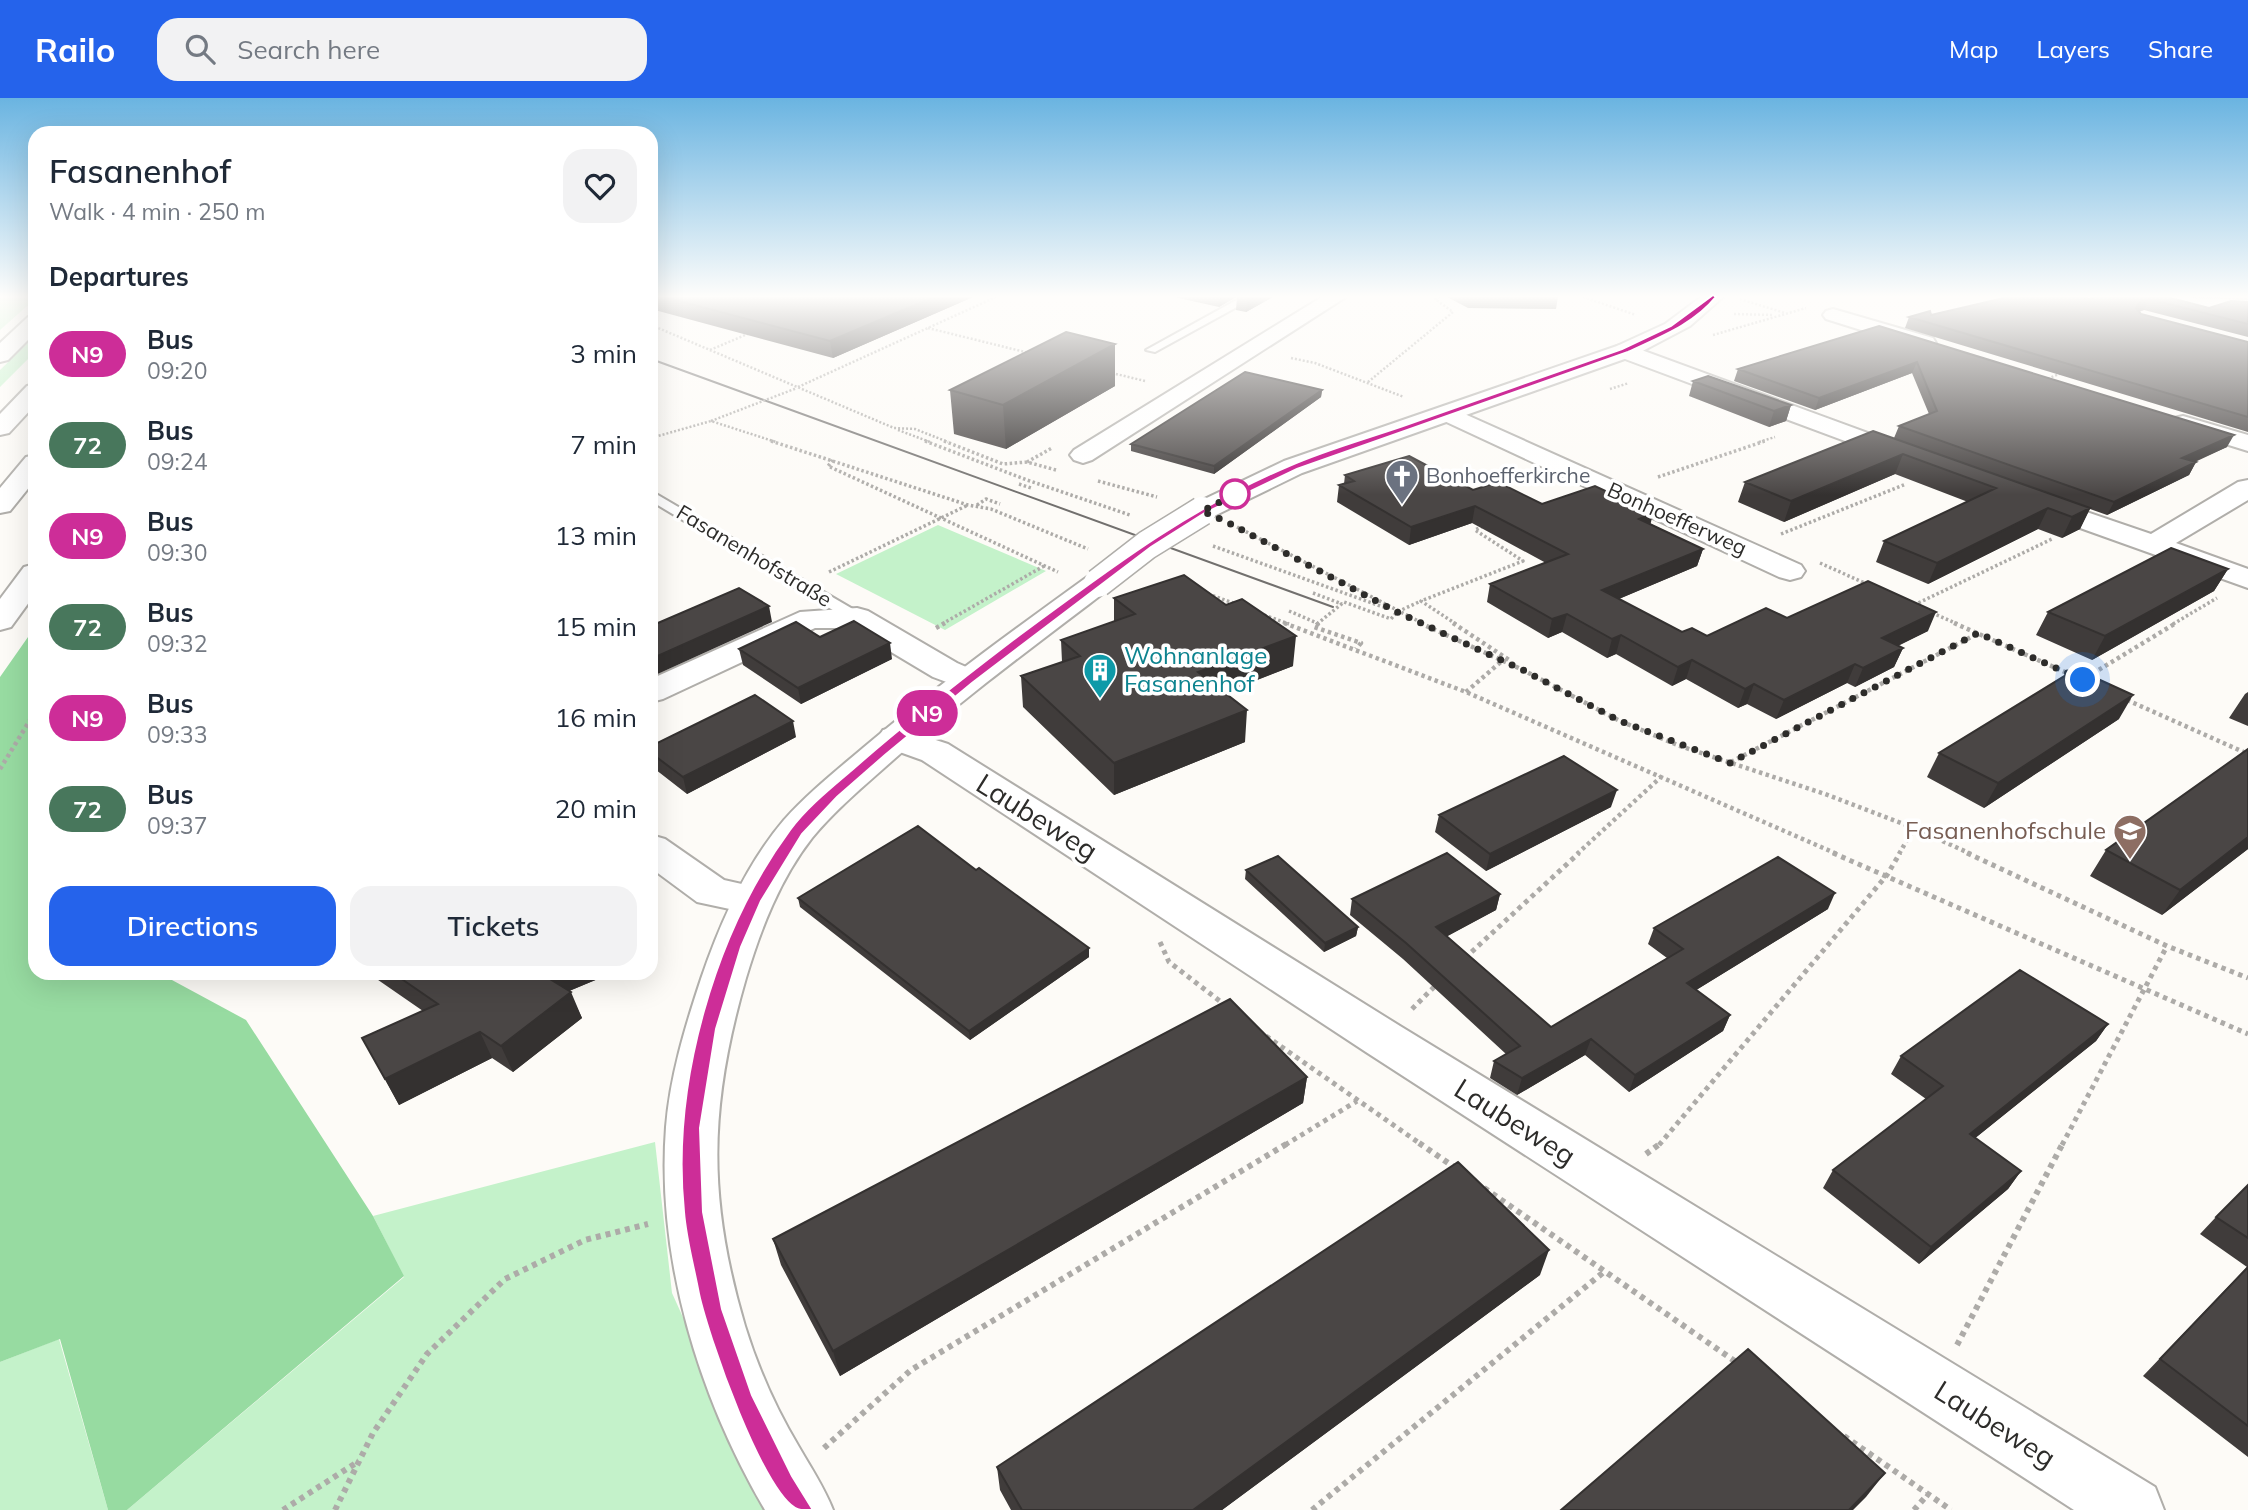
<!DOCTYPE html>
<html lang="en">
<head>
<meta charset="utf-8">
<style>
  :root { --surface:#fff; --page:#f2f2f3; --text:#1f2937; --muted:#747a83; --accent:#2563eb }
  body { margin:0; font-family:Mulish,sans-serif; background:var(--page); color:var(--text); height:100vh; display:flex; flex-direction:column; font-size:26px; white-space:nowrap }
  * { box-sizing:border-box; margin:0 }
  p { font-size:23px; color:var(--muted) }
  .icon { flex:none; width:38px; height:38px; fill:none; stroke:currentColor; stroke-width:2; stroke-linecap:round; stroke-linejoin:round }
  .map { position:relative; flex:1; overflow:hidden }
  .details { position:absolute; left:28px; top:28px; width:630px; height:854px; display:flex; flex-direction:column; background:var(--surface); border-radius:21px; box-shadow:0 7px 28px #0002 }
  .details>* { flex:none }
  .badge { padding:0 14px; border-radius:23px; font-size:24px; line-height:46px }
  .you { position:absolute; width:35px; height:35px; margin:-18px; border:5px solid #fff; border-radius:50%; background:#1a73e8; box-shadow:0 0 0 10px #1a73e833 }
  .map>.badge { position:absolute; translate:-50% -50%; box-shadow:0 0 0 4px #fff }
  h2 { padding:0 21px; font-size:26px; line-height:63px }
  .round { display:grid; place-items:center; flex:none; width:74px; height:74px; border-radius:21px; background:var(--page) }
  .summary { display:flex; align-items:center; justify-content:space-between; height:119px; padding:0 21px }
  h1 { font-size:33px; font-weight:600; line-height:52px }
  .button { display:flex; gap:14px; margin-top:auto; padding:14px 21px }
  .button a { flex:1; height:80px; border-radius:21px; background:var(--accent); color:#fff; font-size:28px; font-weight:600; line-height:80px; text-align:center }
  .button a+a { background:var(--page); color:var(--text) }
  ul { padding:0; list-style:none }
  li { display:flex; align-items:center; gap:21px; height:91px; padding:0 21px }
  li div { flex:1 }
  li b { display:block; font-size:26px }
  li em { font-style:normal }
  li .badge { min-width:77px; font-weight:700; text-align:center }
  header { display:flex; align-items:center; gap:42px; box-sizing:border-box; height:98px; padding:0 35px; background:var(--accent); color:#fff }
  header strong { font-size:33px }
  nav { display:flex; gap:38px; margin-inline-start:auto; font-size:24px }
  .search { width:490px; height:63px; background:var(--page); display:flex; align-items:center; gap:18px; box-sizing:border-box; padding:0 24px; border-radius:21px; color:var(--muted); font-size:26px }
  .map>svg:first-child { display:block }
  .green { fill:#c4f2ca }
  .forest { fill:#97dba1 }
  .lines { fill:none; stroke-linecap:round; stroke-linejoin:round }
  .service-casing { stroke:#b0aeaa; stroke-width:4 }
  .minor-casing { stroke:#b0aeaa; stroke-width:4 }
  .tertiary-casing { stroke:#b0aeaa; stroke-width:4 }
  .motorway-casing { stroke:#b0aeaa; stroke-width:4 }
  .path-far4 { stroke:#adaba8; stroke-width:2.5; stroke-dasharray:2 2; stroke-linecap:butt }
  .path-far3 { stroke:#adaba8; stroke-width:3.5; stroke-dasharray:2.5 2.5; stroke-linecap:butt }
  .path-far2 { stroke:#adaba8; stroke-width:4.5; stroke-dasharray:3.5 3.5; stroke-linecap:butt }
  .path-far1 { stroke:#adaba8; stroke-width:5; stroke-dasharray:4.5 4.5; stroke-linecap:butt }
  .path { stroke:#adaba8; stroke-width:6; stroke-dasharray:5 5; stroke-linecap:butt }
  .service { fill:#fff; fill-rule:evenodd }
  .minor { fill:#fff; fill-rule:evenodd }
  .tertiary { fill:#fff; fill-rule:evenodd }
  .motorway { fill:#fff; fill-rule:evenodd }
  .tram { stroke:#72706e; stroke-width:2 }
  .tertiary-bridge-casing { stroke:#b0aeaa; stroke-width:31; stroke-linecap:butt }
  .path-bridge { stroke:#adaba8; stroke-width:2.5; stroke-dasharray:2 2; stroke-linecap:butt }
  .tertiary-bridge { stroke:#fff; stroke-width:28 }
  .wall { fill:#403c3b }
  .shaded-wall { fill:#343130 }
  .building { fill:#4a4645; stroke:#343130; stroke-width:2 }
  .line { fill:#cd2d98; stroke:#fff; stroke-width:2 }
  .walk { stroke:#2d2c2a; stroke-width:7; stroke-dasharray:0 12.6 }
  .stop-dot { fill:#fff; stroke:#cd2d98; stroke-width:3.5 }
  .labels { text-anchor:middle; stroke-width:7; stroke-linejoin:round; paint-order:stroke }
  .far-worship-label { font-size:21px; fill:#5b616d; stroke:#fff; text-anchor:start }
  .far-street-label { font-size:21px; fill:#2d2c2a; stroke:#fff }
  .culture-label { font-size:24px; fill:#0d838f; stroke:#fff; text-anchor:start }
  .education-label { font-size:24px; fill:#785e54; stroke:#fff; text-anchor:end }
  .near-street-label { font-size:28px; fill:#2d2c2a; stroke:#fff }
</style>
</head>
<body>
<header>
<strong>Railo</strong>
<div class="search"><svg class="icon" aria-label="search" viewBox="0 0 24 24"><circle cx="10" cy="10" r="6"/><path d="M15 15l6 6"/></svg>Search here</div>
<nav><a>Map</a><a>Layers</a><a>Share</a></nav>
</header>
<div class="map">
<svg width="2248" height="1412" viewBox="0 0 2248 1412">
  <rect width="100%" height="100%" fill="#fdfbf7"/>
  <path class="green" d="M0 199H35V201L0 232Z
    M35 238V254L0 289V272Z
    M938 427 1046 473 945 532 836 476Z
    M655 1044 672 1195 770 1412H127L404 1179 373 1118Z
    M59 1241 108 1412H0V1264Z"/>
  <path class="forest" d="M35 529V875H159L246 922 373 1118 404 1178 127 1412H108L60 1241 0 1264V579Z"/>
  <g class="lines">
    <defs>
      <path id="service" d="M1242 199H1255L1155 254 1146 252Z
        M651 393 863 517 865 520 863 523H851L651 403Z"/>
      <path id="minor" d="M1322 199H1346L1092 362 1083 365 1074 362 1070 357 1074 352Z
        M1833 211 1933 240 1936 245 1933 250 1925 252 1826 221 1823 217 1826 213Z
        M1625 246 1914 352 1918 357 1914 362 1905 365 1896 362 1617 258 1614 253 1617 248Z
        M1449 309 1801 467 1805 473 1801 479 1790 482 1779 479 1440 321 1437 316 1440 311Z
        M2183 318 2248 337V353L2174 330 2171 325 2174 320Z
        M2248 382V402L2176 445 2248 471V490L2024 410 2020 404 2024 398 2034 396 2151 436 2238 384Z
        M857 510 868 513 957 565 980 575 985 582 980 589 968 592 933 579 851 530H815L663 601 651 604V581L800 514Z
        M896 629 948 646 1400 928 2155 1389 2164 1412H2074L1366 954 922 662 883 648 878 640 883 632Z
        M651 737 665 741 724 782 768 792 774 802 768 812 753 816 697 804 651 770Z"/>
      <path id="tertiary" d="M1701 199H1723L1690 228 1633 258 1302 375 1212 419 1202 421 1192 419 1188 413 1192 407 1284 363 1617 248 1665 226Z
        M2167 199 2248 202V214L2177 205 2170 203Z
        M1098 476 1109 479 1113 485 1109 491C1035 547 961 602 892 663 864 688 835 712 812 740 780 781 761 830 746 880 709 1007 707 1100 745 1228 758 1270 776 1311 799 1349 811 1370 824 1389 833 1412H765C699 1299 656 1161 666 1029 670 979 685 929 701 881 720 825 745 768 784 722 808 695 836 673 863 650 935 589 1011 534 1087 479Z"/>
      <path id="motorway" d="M35 217V235L8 262 0 264V245L28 219Z
        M35 286V307L9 335 0 337V316L27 288Z
        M35 357V382L10 413 0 415V390L26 359Z
        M35 466V496L11 529 0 532V501L24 469Z"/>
    </defs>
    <use href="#service" class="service-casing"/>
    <use href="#minor" class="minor-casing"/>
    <use href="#tertiary" class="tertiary-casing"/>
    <use href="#motorway" class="motorway-casing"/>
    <path class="path-far4" d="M1583 199 1636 217
      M1740 201 1785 215
      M1734 216 1774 217
      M651 227 894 330 915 331 948 344
      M928 230 1029 255
      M1713 237 1806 210
      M710 252 750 235
      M1291 260 1315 265 1404 299
      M1112 275 1145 283
      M2044 282 2062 275
      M1368 284 1453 214 1435 201 1440 199
      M798 289 996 199
      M1610 291 1629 285
      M898 332 930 344
      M651 340 711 323 776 344
      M1759 344 1775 339"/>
    <path class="path-far3" d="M771 343 968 407 991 411 1088 451
      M925 343 1027 382 1130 417
      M944 343 1003 366 1027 364 1056 372
      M833 362 828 368 1058 474
      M1027 364 1052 350
      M1658 379 1765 343
      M1098 383 1157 399
      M1019 386 1031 390
      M977 407 986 401 1000 406
      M1237 429 1424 526
      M1781 436 1906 386
      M1213 448 1383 509
      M1820 465 1869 487
      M829 474 968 407
      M1313 495 1342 506
      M1208 496 1236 506
      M1914 507 2052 441
      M1289 513 1317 525
      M1932 515 1958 526
      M1264 517 1289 526
      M942 526 1044 468
      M1317 526 1344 504 1391 521 1397 514 1421 503
      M1456 526 1421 503 1523 463 1475 432 1483 428
      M2173 526 2217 500"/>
    <path class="path-far2" d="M1284 525 1466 594 1837 756
      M1319 525 1314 529 1361 545 1356 551
      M1420 525 1523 572 1620 623 1680 648 1825 696 1914 730 1971 756
      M1453 525 1509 562
      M1954 525 2074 578
      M936 530 945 525
      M2087 579 2176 525
      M1466 594 1503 562
      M2127 602 2248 656
      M1731 664 1977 536
      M0 671 35 614
      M1577 756 1662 678
      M1899 756 1914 730"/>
    <path class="path-far1" d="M1833 755 2248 936
      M1967 755 2167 848 2248 880
      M1160 844 1169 864 1225 907
      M1465 860 1579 755
      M1412 911 1438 885
      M1266 938 1422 1047
      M1285 1047 1357 1003
      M1659 1047 1887 777 1900 755
      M2062 1047 2167 848"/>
    <path class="path" d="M1419 1045 1457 1071
      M1646 1056 1661 1045
      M1484 1090 1739 1266
      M1957 1247 2063 1045
      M1844 1338 1951 1412
      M824 1350 911 1272 1288 1045
      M283 1412 359 1363
      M335 1412 373 1335 427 1256 505 1181 585 1142 648 1126
      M1312 1412 1605 1173
      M1914 1412 1928 1396"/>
    <use href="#service" class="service"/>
    <use href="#minor" class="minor"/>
    <use href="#tertiary" class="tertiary"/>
    <use href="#motorway" class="motorway"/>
    <path class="tram" d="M651 261 1333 509"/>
    <defs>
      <path id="tertiary-bridge" d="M1098 485 1147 447 1202 413"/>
    </defs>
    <use href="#tertiary-bridge" class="tertiary-bridge-casing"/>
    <path class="path-bridge" d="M711 323 797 290"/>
    <use href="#tertiary-bridge" class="tertiary-bridge"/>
  </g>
  <path class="wall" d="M651 199H973L833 260 651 211Z
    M1174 199H1236L1219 209Z
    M1237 199H1273L1246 214 1236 212Z
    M1447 199H1558L1556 211 1468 210Z
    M2167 199 2209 210 2248 204V239L2144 212 2139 214 2141 216 2248 244V334L1905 230 1909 219 2089 201Z
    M1879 228 2227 349 2195 364H2196L2189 377 2107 417 2090 411 2080 431 2062 440 2038 431 1928 486 1876 464 1884 443 1968 404 1895 376 1784 424 1738 404 1745 384 1894 340 1899 328 1929 316 1912 275 1815 312 1734 283 1738 271Z
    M1693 283 1791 307 1786 323 1769 329 1689 298Z
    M1115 288 1006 351 954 336 950 292Z
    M1322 292 1321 299 1214 376 1131 353V346Z
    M1345 377 1473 392 1542 406 1651 426 1703 451 1697 468 1619 501 1682 534 1707 538 1787 520 1928 533 1898 548 1903 550 1894 569 1855 589 1847 585 1776 621 1747 606 1738 610 1686 581 1672 588 1616 556 1607 560 1562 534 1548 540 1487 504 1490 486 1546 465 1472 425 1409 447 1337 404 1339 387 1344 386Z
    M2228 471 2214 493 2092 562 2036 537 2048 514Z
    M1114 500 1293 568 1224 595 1245 644 1114 697 1023 609 1021 578 1062 564 1061 542 1114 524Z
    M820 539 892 561 801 606 743 567 739 551Z
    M2248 594V628L2229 620 2245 596Z
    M2119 621 1984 710 1927 679 1939 655Z
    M796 639 687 696 651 668V648Z
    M2248 651V751L2162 817 2090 778 2106 752Z
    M1611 709 1486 773 1435 734 1439 717Z
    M976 772 1089 850V859L970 942 800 809 798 800Z
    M1246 772 1358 829 1356 838 1324 854 1245 781Z
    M1500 796 1496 812 1447 838 1551 929 1667 860 1648 846 1654 830 1828 811 1696 892 1730 917 1723 933 1629 994 1585 957 1517 997 1490 980 1494 963 1506 956 1403 861 1350 817 1352 801Z
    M368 875H604L605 878 569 893 582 920 513 974 492 960 399 1007 362 940 423 913Z
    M2108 926 2096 943 1975 1040 2021 1073 2008 1091 1919 1166 1823 1090 1833 1072 1926 1001 1891 976 1901 958Z
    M1307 979 1303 1005 840 1278 781 1167 773 1141Z
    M2248 1087V1359L2143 1278 2247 1169 2200 1136 2216 1119Z
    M1540 1177 1222 1412H1011L1000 1392 997 1369Z"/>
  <path class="shaded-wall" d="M934 199H973L833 260 830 243Z
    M1220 199H1236L1219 209Z
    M1247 199H1273L1246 214Z
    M2149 201 2144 212 2135 214 2136 210 2141 203Z
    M1115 246V288L1006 351 1003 307Z
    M1917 264 1912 275 1815 312 1819 300Z
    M1322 292 1321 299 1214 376V368Z
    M1791 307 1786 323 1769 329 1774 313Z
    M2234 337 2227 349 2175 372 2182 360Z
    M1903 356 1895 376 1784 424 1791 403Z
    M2196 364 2189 377 2107 417 2114 404Z
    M1475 408 1472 425 1409 447 1411 429Z
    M2048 410 2038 431 1928 486 1937 465Z
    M2090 410 2080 431 2062 440 2072 419Z
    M1653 415 1649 433 1639 421Z
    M1703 451 1697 468 1597 510 1602 492Z
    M2228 471 2214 493 2092 562 2105 538Z
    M769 508 772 524 651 579V561Z
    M1936 514 1928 533 1874 559 1882 540Z
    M1567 516 1562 534 1548 540 1552 521Z
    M1621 537 1616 556 1607 560 1612 541Z
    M1296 538 1293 568 1197 605 1198 574Z
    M890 545 892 561 801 606 798 590Z
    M1903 550 1894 569 1855 589 1863 570Z
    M1692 562 1686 581 1672 588 1678 569Z
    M1855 566 1847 585 1776 621 1784 602Z
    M1754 586 1747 606 1738 610 1745 591Z
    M2133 597 2119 621 1984 710 1998 685Z
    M1247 612 1245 644 1114 697V665Z
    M793 623 796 639 687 696 683 679Z
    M1617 692 1611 709 1486 773 1490 756Z
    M2248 739V751L2162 817 2180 792Z
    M1835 795 1828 811 1680 902 1687 885Z
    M1500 796 1496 812 1433 846 1436 829Z
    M1358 829 1356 838 1324 854 1325 845Z
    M1089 850V859L970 942 969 933Z
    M540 875H604L605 878 550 901Z
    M571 894 582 920 513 974 501 948Z
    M1730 917 1723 933 1629 994 1635 977Z
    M2108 926 2096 943 1958 1054 1970 1036Z
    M480 934 492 960 399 1007 385 981Z
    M1591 941 1585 957 1517 997 1522 980Z
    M1307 979 1303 1005 840 1278 833 1253Z
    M2021 1073 2008 1091 1919 1166 1931 1149Z
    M1549 1152 1540 1177 1222 1412H1193Z
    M1885 1375 1866 1399 1853 1412H1849Z"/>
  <path class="building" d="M664 199H934L830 243Z
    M2008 199H2081L2089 201 2095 199H2167L2209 210 2231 203 2248 204V226L2149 201 2141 203 2136 210 2141 216 2248 244V319L1909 219 1930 213 1931 217Z
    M1879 228 2234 337 2182 360 2196 364 2114 404 1899 328 1937 313 1917 264 1819 300 1738 271Z
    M1066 234 1115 246 1003 307 950 292Z
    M1245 274 1322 292 1214 368 1131 346Z
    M1708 278 1791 307 1774 313 1693 283Z
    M1873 333 2090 410 2072 419 2048 410 1937 465 1884 443 1996 390 1903 356 1791 403 1745 384Z
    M1409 358 1473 392 1498 384 1542 406 1595 388 1653 415 1639 421 1703 451 1602 492 1682 534 1692 530 1707 538 1766 510 1787 520 1868 483 1936 514 1882 540 1903 550 1863 570 1855 566 1784 602 1754 586 1745 591 1692 562 1678 569 1621 537 1612 541 1567 516 1552 521 1490 486 1568 456 1475 408 1411 429 1339 387 1354 383 1345 377Z
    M2171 450 2228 471 2105 538 2048 514Z
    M1184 477 1226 507 1242 501 1296 538 1198 574 1247 612 1114 665 1021 578 1080 558 1061 542 1135 516 1114 500Z
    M739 490 769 508 651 561V528Z
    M854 523 890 545 798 590 739 551 796 524 820 539Z
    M2076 571 2133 597 1998 685 1939 655Z
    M755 597 793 623 683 679 651 655V648Z
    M2248 651V739L2180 792 2106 752Z
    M1564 658 1617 692 1490 756 1439 717Z
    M918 728 976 772 979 770 1089 850 969 933 798 800Z
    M1447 755 1500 796 1436 829 1551 929 1683 851 1654 830 1778 759 1835 795 1687 885 1730 917 1635 977 1591 941 1522 980 1494 963 1520 948 1406 845 1352 801Z
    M1278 758 1358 829 1325 845 1246 772Z
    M2020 872 2108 926 1970 1036 2021 1073 1931 1149 1833 1072 1943 988 1901 958Z
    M393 875H540L571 894 501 948 480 934 385 981 362 940 438 906Z
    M1230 901 1307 979 833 1253 773 1141Z
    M1458 1064 1549 1152 1193 1412H1022L997 1369Z
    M2248 1087V1140L2216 1119Z
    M2248 1169V1328L2160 1261Z
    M1748 1251 1885 1375 1849 1412H1561Z"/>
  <linearGradient id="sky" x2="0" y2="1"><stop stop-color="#6ab4e1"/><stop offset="0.5" stop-color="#fefdfb"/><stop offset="1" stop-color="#fefdfb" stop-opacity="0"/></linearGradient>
  <rect width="2248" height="397" fill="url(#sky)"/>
  <path class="line" d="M1713 197 1716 199C1693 227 1660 239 1628 254L1297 371 1205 415 1151 449 972 585 885 657 837 699 802 736 761 803 741 849 716 931 700 1030 703 1114 722 1211 752 1297 792 1378 813 1412H801C767 1409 705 1231 698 1191 693 1165 686 1140 684 1114 671 987 714 835 790 732 807 709 831 690 852 672 904 626 958 584 1013 542 1104 475 1183 413 1289 368 1325 352 1365 341 1403 328 1476 302 1549 277 1622 251L1671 228Z"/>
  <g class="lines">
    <path class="walk" d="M1235 396 1244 392 1202 413 1227 424 1397 514 1523 572 1620 623 1730 665 1978 535 2083 582"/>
  </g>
  <defs>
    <symbol id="church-pin" viewBox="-11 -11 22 30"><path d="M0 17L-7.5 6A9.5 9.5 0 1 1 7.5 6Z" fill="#6b7280" stroke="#fff"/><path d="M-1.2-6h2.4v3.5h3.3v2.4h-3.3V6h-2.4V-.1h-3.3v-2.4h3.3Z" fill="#fff"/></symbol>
    <symbol id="building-pin" viewBox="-11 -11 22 30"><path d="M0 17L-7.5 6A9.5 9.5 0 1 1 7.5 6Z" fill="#0f9aa8" stroke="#fff"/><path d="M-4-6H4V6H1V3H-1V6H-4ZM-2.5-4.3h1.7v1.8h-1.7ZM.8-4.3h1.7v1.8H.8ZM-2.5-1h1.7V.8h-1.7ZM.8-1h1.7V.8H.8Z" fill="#fff"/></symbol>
    <symbol id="school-pin" viewBox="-11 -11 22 30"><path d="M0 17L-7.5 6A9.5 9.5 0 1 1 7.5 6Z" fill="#8d6e63" stroke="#fff"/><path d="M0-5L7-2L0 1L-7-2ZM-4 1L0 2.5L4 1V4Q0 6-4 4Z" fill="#fff"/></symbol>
  </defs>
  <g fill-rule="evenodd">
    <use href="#church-pin" x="1383" y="359" width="38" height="52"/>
    <use href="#building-pin" x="1081" y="553" width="38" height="52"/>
    <use href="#school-pin" x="2111" y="714" width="38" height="52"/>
  </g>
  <circle class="stop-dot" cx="1235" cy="396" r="14"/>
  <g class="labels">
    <g class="far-worship-label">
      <text x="1426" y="385">Bonhoefferkirche</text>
    </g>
    <g class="far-street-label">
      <text transform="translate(1677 421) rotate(24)" y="7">Bonhoefferweg</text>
      <text transform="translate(754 458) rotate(31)" y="7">Fasanenhofstraße</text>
    </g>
    <g class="culture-label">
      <text x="1124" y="566">Wohnanlage<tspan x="1124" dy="28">Fasanenhof</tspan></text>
    </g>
    <g class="education-label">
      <text x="2106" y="741">Fasanenhofschule</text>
    </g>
    <g class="near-street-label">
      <text transform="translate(1037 719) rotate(32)" y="10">Laubeweg</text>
      <text transform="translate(1515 1024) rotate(32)" y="10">Laubeweg</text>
      <text transform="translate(1995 1326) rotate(32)" y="10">Laubeweg</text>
    </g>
  </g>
</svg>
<div class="you" style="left:2083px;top:582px"></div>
<b class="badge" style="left:927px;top:615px;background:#cd2d98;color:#fff">N9</b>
<section class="details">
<div class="summary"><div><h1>Fasanenhof</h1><p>Walk · 4 min · 250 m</p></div><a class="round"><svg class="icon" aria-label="heart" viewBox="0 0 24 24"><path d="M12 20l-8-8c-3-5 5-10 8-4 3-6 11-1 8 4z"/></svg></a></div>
<h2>Departures</h2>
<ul>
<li><span class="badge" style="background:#cd2d98;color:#fff">N9</span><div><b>Bus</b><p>09:20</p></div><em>3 min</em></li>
<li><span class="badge" style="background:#48775c;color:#fff">72</span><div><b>Bus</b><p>09:24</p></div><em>7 min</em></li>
<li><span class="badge" style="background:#cd2d98;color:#fff">N9</span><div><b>Bus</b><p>09:30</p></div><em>13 min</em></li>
<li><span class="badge" style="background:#48775c;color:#fff">72</span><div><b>Bus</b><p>09:32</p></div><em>15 min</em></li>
<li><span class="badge" style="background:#cd2d98;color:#fff">N9</span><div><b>Bus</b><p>09:33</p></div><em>16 min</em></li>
<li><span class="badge" style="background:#48775c;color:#fff">72</span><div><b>Bus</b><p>09:37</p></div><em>20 min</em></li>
</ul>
<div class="button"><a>Directions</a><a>Tickets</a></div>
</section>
</div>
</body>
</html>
